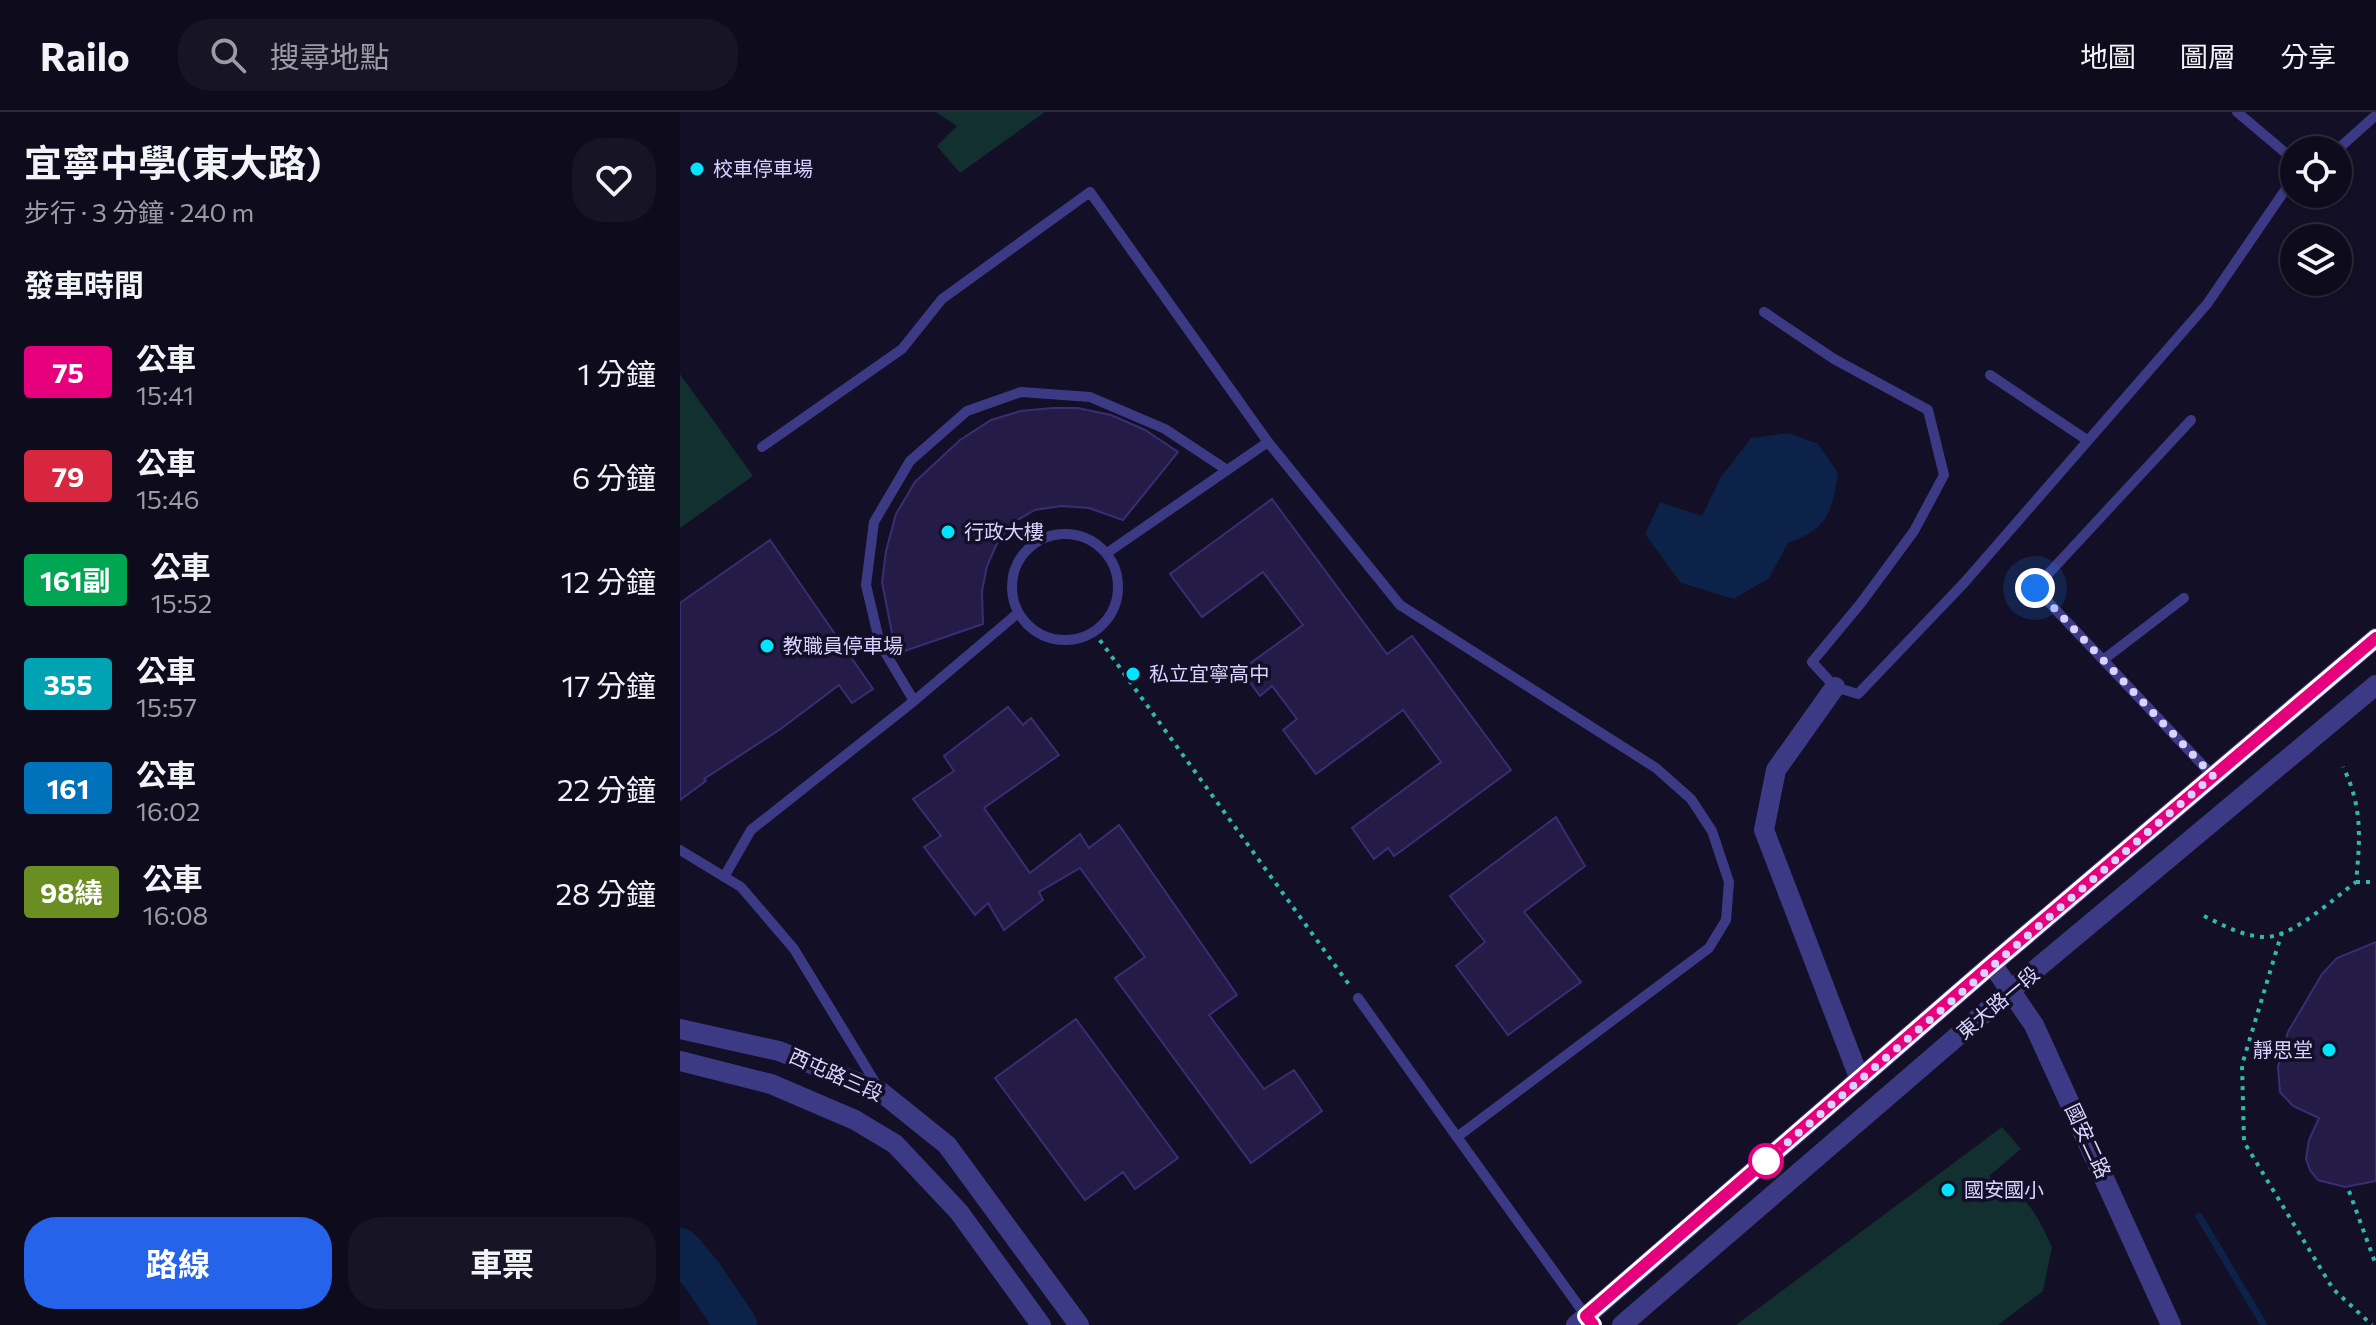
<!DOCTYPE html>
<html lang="zh-TW">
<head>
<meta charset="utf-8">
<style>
  :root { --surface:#0e0b1c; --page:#171425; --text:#f1f3f6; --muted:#9b9ba3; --line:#2e2b3b; --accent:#2563eb }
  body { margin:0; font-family:Commissioner,"Noto Sans TC",sans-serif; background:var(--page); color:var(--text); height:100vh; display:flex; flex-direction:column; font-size:30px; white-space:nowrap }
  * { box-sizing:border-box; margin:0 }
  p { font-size:26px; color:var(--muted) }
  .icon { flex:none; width:44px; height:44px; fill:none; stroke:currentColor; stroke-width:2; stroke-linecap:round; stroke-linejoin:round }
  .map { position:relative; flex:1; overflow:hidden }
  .sheet { display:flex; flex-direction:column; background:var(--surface); width:680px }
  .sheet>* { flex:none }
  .badge { padding:0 16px; border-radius:6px; font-size:28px; line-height:52px }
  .controls { position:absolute; left:1600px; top:24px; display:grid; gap:16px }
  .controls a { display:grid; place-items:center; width:72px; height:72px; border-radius:50%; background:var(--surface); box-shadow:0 2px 6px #0004,0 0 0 2px var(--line); font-size:40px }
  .you { position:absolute; width:40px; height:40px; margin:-20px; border:6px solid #fff; border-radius:50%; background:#1a73e8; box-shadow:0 0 0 12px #1a73e833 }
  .map>.badge { position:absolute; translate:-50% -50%; box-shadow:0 0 0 4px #fff }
  h2 { padding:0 24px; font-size:30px; line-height:72px }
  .round { display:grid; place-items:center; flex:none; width:84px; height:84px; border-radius:32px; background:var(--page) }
  .head { display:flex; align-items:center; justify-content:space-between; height:136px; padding:0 24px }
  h1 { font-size:38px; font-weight:700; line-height:60px }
  .button { display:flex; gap:16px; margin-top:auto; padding:16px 24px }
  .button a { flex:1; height:92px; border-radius:32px; background:var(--accent); color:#fff; font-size:32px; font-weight:700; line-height:92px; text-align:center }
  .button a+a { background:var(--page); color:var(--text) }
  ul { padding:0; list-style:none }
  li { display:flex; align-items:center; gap:24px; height:104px; padding:0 24px }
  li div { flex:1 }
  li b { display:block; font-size:30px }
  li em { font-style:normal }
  li .badge { min-width:88px; font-weight:700; text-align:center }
  header { display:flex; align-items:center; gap:48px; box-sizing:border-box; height:112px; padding:0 40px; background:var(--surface); border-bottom:2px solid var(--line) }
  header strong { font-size:38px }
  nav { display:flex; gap:44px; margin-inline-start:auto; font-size:28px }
  .search { width:560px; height:72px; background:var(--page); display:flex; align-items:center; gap:20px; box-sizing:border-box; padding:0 28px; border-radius:32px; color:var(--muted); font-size:30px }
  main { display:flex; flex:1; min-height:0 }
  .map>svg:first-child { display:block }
  .green { fill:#12302f }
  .water { fill:#0c2248 }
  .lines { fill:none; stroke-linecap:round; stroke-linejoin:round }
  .stream { stroke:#0c2248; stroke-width:7 }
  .river { stroke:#0c2248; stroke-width:42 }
  .building { fill:#241b47; stroke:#3b2d73; stroke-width:2 }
  .path { stroke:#2fb8b0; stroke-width:4; stroke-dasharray:4 6; stroke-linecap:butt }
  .service { stroke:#3d3a85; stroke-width:10 }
  .minor { stroke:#3d3a85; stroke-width:20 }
  .tertiary { stroke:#3d3a85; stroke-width:20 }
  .line-casing { stroke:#fff; stroke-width:18 }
  .line { stroke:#e6007e; stroke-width:12 }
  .walk { stroke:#d9d4ff; stroke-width:8; stroke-dasharray:0 14.4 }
  .poi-dot { fill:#00e5ff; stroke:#130f26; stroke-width:3 }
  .stop-dot { fill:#fff; stroke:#e6007e; stroke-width:4 }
  .labels { text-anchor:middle; stroke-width:7; stroke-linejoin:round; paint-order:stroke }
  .poi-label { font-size:20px; fill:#d9d4ff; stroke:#130f26; text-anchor:start }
  .street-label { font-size:20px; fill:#d9d4ff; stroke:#130f26 }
</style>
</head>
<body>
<header>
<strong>Railo</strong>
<div class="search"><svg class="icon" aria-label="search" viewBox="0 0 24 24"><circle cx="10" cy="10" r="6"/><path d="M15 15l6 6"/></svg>搜尋地點</div>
<nav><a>地圖</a><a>圖層</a><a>分享</a></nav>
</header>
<main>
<section class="sheet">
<div class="head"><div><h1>宜寧中學(東大路)</h1><p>步行 · 3 分鐘 · 240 m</p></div><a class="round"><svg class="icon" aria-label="heart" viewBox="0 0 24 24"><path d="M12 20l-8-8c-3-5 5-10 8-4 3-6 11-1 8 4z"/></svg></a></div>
<h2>發車時間</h2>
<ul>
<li><span class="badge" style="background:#e6007e;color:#fff">75</span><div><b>公車</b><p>15:41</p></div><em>1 分鐘</em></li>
<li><span class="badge" style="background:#d7263d;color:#fff">79</span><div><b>公車</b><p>15:46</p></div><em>6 分鐘</em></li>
<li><span class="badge" style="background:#00a651;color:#fff">161副</span><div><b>公車</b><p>15:52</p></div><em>12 分鐘</em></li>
<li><span class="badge" style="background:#00a3b4;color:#fff">355</span><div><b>公車</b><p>15:57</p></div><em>17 分鐘</em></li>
<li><span class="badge" style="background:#0072bc;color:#fff">161</span><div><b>公車</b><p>16:02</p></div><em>22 分鐘</em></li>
<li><span class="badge" style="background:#6b8e23;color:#fff">98繞</span><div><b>公車</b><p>16:08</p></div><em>28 分鐘</em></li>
</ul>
<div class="button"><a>路線</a><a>車票</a></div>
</section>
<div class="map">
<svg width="1696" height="1213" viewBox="0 0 1696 1213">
  <rect width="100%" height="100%" fill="#130f26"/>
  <path class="green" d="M256 0H365L280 61 257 34 277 14Z
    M0 262 73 364 0 416Z
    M1322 1015 1341 1037 1309 1064C1345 1080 1356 1100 1372 1135L1363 1179 1318 1213H1056Z"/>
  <path class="water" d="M1109 321 1138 332 1158 361C1152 400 1148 417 1108 431L1089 466 1054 487 1001 471 965 422 980 390 1022 404 1041 365 1071 326Z"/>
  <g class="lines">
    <path class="stream" d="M1519 1104 1584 1213"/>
    <path class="river" d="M0 1137 22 1163 56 1213"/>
  </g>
  <path class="building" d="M372 296H398L431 303 465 318 498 340 443 408 409 396 381 394 355 398 334 410 318 429 307 454 302 479 303 512 216 542 202 470 206 439 216 402 235 370 280 328 311 308 341 299Z
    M592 387 707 542 732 524 831 658 714 744 708 736 694 747 672 716 761 650 723 598 636 662 603 618 617 607 592 574 580 584 561 558 623 513 583 460 522 505 490 462Z
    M90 428 193 577 172 591 159 573 102 616 24 667 26 669 0 688V491Z
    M328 595 343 613 351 606 379 643 304 696 350 761 400 722 409 736 439 713 557 883 529 903 584 977 614 958 642 999 571 1051 435 866 465 845 400 756 359 780 363 788 324 818 308 791 295 803 244 735 261 724 233 687 274 659 264 644Z
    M876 705 905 754 844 800 901 870 828 923 776 854 805 830 770 784Z
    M1696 830V1069L1665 1075 1638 1068 1630 1058 1626 1047 1629 1028 1639 1006 1613 994 1600 980 1598 955 1608 920 1642 862 1657 846Z
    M396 907 498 1046 455 1077 443 1060 405 1088 315 966Z"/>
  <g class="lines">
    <path class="path" d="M414 520 670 874
      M1676 770H1696
      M1524 804C1543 813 1562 824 1584 825 1612 826 1653 787 1676 770 1680 728 1683 695 1663 655
      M1602 820 1562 953 1564 1030 1653 1177 1692 1213
      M1669 1079 1696 1153"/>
    <path class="service" d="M1557 0 1614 48
      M1657 38 1696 3
      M1084 200 1154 247 1248 298 1264 363 1234 419 1181 491 1132 550 1155 575 1178 582 1284 471 1527 192 1614 65
      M1310 263 1407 328
      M1511 308 1355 476 1533 664
      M82 335 222 237 262 187 410 80 588 330
      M332 475a53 53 0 1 1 106 0a53 53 0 1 1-106 0Z
      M427 441 588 330 720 493 976 656 1011 687 1032 719 1049 770 1046 808 1029 836 777 1025 906 1204
      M1423 548 1504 486
      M234 589 200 532 186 473 194 410 230 349 287 299 341 280 410 285 485 317 547 358
      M0 738 61 775 114 837 198 975
      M44 765 71 718 234 589 338 501
      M678 886 777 1025"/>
    <path class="minor" d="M1155 575 1096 658 1084 718 1180 968"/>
    <path class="tertiary" d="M1312 852 1354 913 1491 1213
      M0 917 99 939 201 980 267 1033 399 1213
      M0 949 91 972 175 1008 215 1032 279 1100 361 1213
      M896 1213 1312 852 1696 526
      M942 1213 1331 878 1696 573"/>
  </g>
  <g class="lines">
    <defs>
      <path id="line" d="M913 1213 906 1204 1312 852 1696 526"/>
    </defs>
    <use href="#line" class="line-casing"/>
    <use href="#line" class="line"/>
    <path class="walk" d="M1086 1049 1533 664 1355 476"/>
  </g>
  <g class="poi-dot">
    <circle cx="17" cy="57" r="8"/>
    <circle cx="268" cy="420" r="8"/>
    <circle cx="87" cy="534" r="8"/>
    <circle cx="453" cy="562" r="8"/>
    <circle cx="1649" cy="938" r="8"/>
    <circle cx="1268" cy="1078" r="8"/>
  </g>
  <circle class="stop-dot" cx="1086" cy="1049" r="16"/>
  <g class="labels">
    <g class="poi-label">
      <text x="33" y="64">校車停車場</text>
      <text x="284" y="427">行政大樓</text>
      <text x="103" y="541">教職員停車場</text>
      <text x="469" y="569">私立宜寧高中</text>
      <text x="1633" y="945" text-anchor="end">靜思堂</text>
      <text x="1284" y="1085">國安國小</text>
    </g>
    <g class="street-label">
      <text transform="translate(1318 891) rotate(-40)" y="7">東大路一段</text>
      <text transform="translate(156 963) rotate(24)" y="7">西屯路三段</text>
      <text transform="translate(1408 1029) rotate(65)" y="7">國安二路</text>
    </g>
  </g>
</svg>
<div class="controls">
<a><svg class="icon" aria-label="locate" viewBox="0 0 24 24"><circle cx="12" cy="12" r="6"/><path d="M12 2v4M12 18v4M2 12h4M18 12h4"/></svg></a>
<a><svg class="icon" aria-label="layers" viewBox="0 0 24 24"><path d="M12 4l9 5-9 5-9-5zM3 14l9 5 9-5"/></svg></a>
</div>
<div class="you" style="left:1355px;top:476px"></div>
</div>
</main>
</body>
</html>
